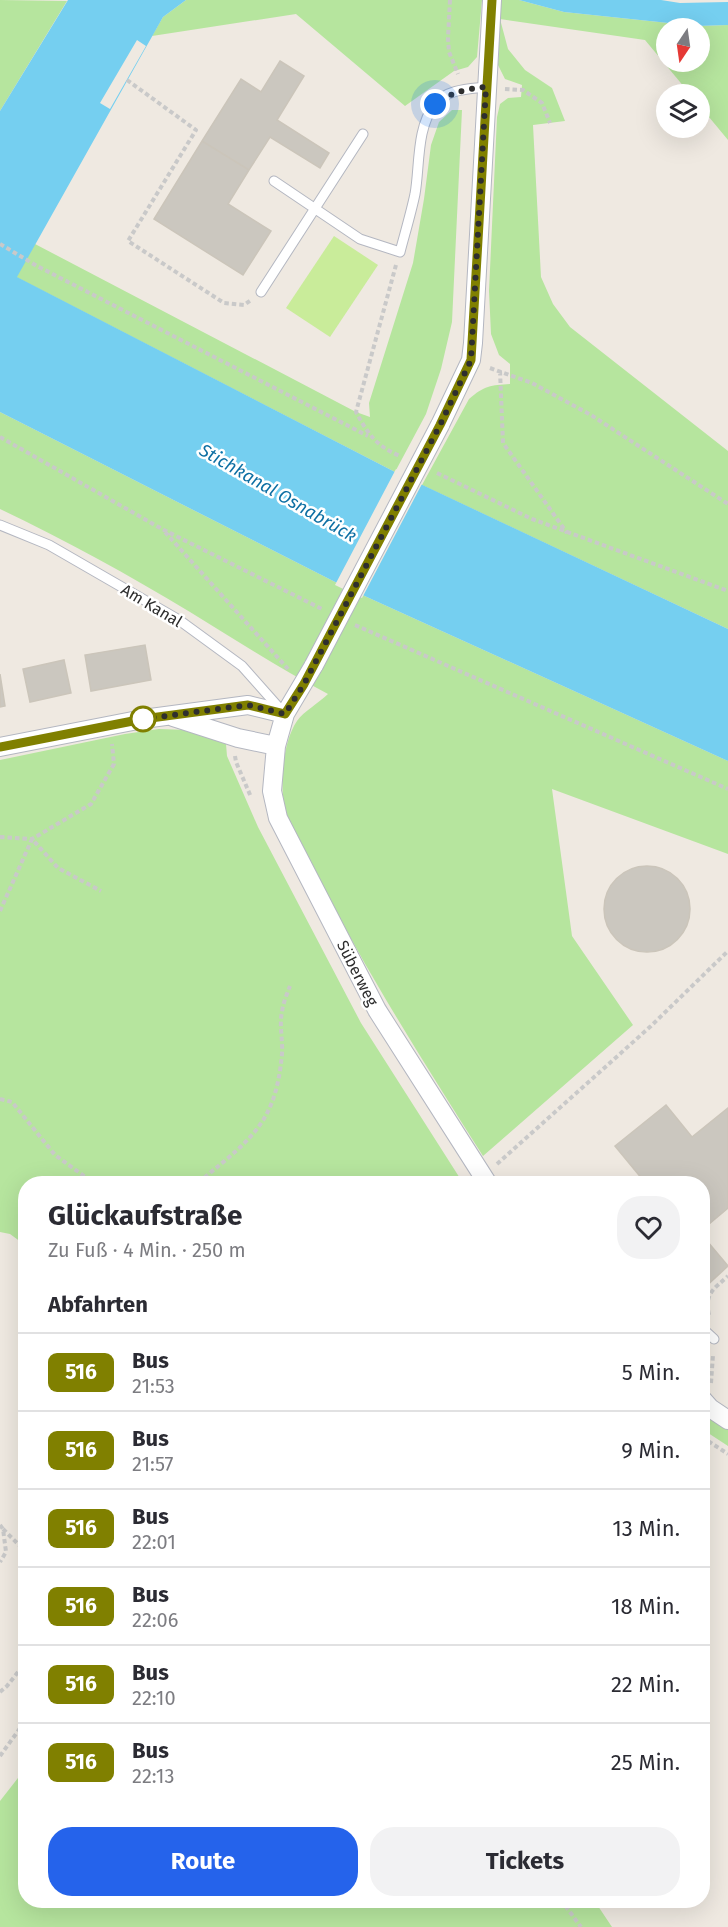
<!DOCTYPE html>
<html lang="de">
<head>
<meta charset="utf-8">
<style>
  :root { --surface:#fff; --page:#f2f2f3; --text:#2b2b33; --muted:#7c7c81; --line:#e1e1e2; --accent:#2563eb }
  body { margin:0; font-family:"Fira Sans",sans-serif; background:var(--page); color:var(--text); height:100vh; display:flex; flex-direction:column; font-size:22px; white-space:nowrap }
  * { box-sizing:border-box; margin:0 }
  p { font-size:20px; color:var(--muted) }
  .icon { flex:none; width:33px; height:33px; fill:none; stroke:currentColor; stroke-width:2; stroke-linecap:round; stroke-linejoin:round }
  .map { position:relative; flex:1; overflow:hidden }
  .panel { position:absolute; left:18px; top:1176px; width:692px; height:732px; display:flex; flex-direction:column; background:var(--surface); border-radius:24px; box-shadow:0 6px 24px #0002 }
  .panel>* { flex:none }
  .badge { padding:0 12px; border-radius:9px; font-size:21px; line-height:39px }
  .needle { width:39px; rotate:193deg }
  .controls { position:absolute; left:656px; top:18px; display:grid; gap:12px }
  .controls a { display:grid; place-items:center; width:54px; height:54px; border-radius:50%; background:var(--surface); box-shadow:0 6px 24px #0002; font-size:30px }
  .you { position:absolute; width:30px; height:30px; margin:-15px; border:4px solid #fff; border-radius:50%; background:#1a73e8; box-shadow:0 0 0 9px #1a73e833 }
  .map>.badge { position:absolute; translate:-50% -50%; box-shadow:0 0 0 3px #fff }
  h2 { padding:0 30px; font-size:22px; line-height:54px }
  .round { display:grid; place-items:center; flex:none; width:63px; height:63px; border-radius:24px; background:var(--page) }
  .summary { display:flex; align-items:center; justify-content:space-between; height:102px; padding:0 30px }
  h1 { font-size:28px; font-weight:700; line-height:45px }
  .cta { display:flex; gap:12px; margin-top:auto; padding:12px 30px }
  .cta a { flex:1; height:69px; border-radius:24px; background:var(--accent); color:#fff; font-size:24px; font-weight:700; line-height:69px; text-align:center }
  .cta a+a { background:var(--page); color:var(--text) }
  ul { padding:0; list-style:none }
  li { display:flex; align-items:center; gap:18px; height:78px; padding:0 30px; border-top:2px solid var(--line) }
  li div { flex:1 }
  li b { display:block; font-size:22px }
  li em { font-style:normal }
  li .badge { min-width:66px; font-weight:700; text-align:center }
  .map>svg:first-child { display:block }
  .green { fill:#b6e59e; fill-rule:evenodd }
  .pitch { fill:#c9ec9a }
  .water { fill:#75cff0 }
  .pier { fill:#efe9e1 }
  .building { fill:#cbc7bf; stroke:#cbc5ba; stroke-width:1.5 }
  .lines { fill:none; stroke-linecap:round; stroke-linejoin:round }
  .lane-casing { stroke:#b4b7c1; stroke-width:11 }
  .street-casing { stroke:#b4b7c1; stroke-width:20 }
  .path { stroke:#c9c9c9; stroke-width:4; stroke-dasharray:4.5 3; stroke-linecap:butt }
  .lane { stroke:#fff; stroke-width:9 }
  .street { stroke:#fff; stroke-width:18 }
  .street-bridge-casing { stroke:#b4b7c1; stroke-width:20; stroke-linecap:butt }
  .street-bridge { stroke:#fff; stroke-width:18 }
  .line-casing { stroke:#fff; stroke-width:14 }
  .line { stroke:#808000; stroke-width:9 }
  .walk { stroke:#2e2e2e; stroke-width:6; stroke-dasharray:0 10.8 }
  .stop-dot { fill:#fff; stroke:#808000; stroke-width:3 }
  .labels { text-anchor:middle; stroke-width:5; stroke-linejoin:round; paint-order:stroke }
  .street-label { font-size:16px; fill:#2e2e2e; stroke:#fff }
  .water-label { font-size:18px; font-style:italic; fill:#0d6fa3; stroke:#fff }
</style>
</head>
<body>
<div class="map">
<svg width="728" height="1927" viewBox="0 0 728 1927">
  <rect width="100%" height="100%" fill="#efe9e1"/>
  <path class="green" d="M0 0 67 1 0 111Z
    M186 0H482L477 57 468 67 454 71 405 106 296 14 152 36 163 17Z
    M501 0H519L564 12 697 26 728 25V140L699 105V94H690L645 40 500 19 508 49 525 70 552 88 565 121 533 125 541 277 553 304 570 327 728 451V629L422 485 469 399C484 386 491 385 510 384V364L499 355 491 334 489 291 497 117 500 104 508 98 521 97 522 85 505 79 498 65ZM666 28H699V62H666Z
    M452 110H462L452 322 441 369 426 414 395 472 16 277 35 244 356 412 370 417 369 403 413 263 424 199 431 145 439 122Z
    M0 412 347 588 728 761V854L552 789 572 936 633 1025 483 1156C424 1063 365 970 315 871 304 848 285 822 283 796 281 774 284 740 297 721 304 711 319 703 328 694 280 669 236 640 190 612 129 575 65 540 0 509Z
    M159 729 187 730 226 744 227 756 258 827 361 1023 463 1183 26 1184 25 1245 10 1234 0 1232V760L125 734Z
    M702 1412 728 1429V1446L702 1429Z
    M25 1769 26 1900H594L612 1927H0V1801Z"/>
  <path class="pitch" d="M334 236 378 265 330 337 286 308Z"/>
  <path class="water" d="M68 0H186L163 17 17 277 395 472 728 629V761L347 588 0 412V111Z
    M519 0H661L680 3 728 2V25L697 26 564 12Z"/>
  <path class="pier" d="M137 40 146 46 110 109 100 103Z
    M396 469 423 482 362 598 335 585Z"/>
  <path class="building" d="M280 61 304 76 277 120 329 153 320 168 270 137 249 170 202 141 241 79 261 92Z
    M202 141 249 170 228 204 271 231 243 275 154 219Z
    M145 645 151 680 91 691 85 655Z
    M64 660 71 693 30 702 23 669Z
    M0 674 5 706 0 707Z
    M604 909a43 43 0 1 1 86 0a43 43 0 1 1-86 0Z
    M666 1105 692 1137 728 1108V1208L702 1230V1184H638L643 1180 615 1146Z
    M702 1235 728 1266 702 1290Z"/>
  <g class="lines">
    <defs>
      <path id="lane" d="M274 181 360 239 400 252C405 233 411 213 415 194 420 166 416 128 435 104 447 89 469 89 486 87
        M261 292 363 134
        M0 525 49 545 179 620 242 666 281 710
        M702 1328 714 1339"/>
      <path id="street" d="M440 425 471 360 473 343 492 0
        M314 665 285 714 276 746 272 791 278 818 377 1010 488 1184
        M173 717 238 738 276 746
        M0 747 143 719 248 705 285 714
        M702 1399 710 1408 728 1420"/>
    </defs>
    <use href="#lane" class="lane-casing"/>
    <use href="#street" class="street-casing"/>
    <path class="path" d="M450 0 448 38 449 52 458 74
      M127 80 196 130 128 241 224 303 244 305 251 300
      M505 89 523 90 542 103 550 123
      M0 244 37 266 368 436
      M396 265 356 412C368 434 376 446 400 456
      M490 368 532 383 591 415 728 504
      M500 371 503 443 567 533
      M0 437 162 529 322 609
      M437 473 532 519 728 591
      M165 532 288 669
      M355 625 728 789
      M235 756 236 762 251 797
      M0 837 32 839 91 804 114 764 112 744
      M0 911 32 839 58 868 101 891
      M0 1099 12 1102 55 1155 95 1184
      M497 1164 651 1026 728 951
      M200 1184 205 1177C254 1137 276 1120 282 1054 283 1040 279 1025 282 1012 283 1003 287 994 290 986
      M709 1315C704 1293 714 1289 728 1276
      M711 1383 713 1355
      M702 1437 728 1454
      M0 1525 3 1529 6 1552 0 1562
      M3 1529 26 1552
      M0 1692 7 1686 26 1662
      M0 1756 26 1720
      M561 1900 581 1927"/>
    <use href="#lane" class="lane"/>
    <use href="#street" class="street"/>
    <defs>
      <path id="street-bridge" d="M314 665 440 425"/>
    </defs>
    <use href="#street-bridge" class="street-bridge-casing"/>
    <use href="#street-bridge" class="street-bridge"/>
  </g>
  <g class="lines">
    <defs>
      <path id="line" d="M0 747 143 719 248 705 285 714 304 684 440 425 471 360 492 0"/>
    </defs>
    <use href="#line" class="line-casing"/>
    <use href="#line" class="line"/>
    <path class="walk" d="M143 719 248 705 285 714 304 684 440 425 471 360 486 87C466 89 452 92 435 104"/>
  </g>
  <circle class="stop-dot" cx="143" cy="719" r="12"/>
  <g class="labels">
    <g class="street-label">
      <text transform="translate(152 605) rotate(31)" y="6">Am Kanal</text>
      <text transform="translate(358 973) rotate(63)" y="6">Süberweg</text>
    </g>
    <g class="water-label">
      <text transform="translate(278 493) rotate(30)" y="6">Stichkanal Osnabrück</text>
    </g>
  </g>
</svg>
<div class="controls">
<a><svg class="needle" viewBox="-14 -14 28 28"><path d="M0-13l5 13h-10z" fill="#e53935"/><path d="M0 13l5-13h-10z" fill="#7c7c81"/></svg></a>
<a><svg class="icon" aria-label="layers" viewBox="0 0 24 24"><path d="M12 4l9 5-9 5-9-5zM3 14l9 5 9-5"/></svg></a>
</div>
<div class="you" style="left:435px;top:104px"></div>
<section class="panel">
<div class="summary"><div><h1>Glückaufstraße</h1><p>Zu Fuß · 4 Min. · 250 m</p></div><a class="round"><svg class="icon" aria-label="heart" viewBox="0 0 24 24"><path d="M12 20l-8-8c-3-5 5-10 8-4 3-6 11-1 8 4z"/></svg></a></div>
<h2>Abfahrten</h2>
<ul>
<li><span class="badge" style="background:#808000;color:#fff">516</span><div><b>Bus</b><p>21:53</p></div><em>5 Min.</em></li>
<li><span class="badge" style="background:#808000;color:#fff">516</span><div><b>Bus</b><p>21:57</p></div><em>9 Min.</em></li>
<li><span class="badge" style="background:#808000;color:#fff">516</span><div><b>Bus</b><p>22:01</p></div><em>13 Min.</em></li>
<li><span class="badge" style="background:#808000;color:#fff">516</span><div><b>Bus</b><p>22:06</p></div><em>18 Min.</em></li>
<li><span class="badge" style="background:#808000;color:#fff">516</span><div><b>Bus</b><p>22:10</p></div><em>22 Min.</em></li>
<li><span class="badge" style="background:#808000;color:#fff">516</span><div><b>Bus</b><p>22:13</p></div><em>25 Min.</em></li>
</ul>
<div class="cta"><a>Route</a><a>Tickets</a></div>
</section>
</div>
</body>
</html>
